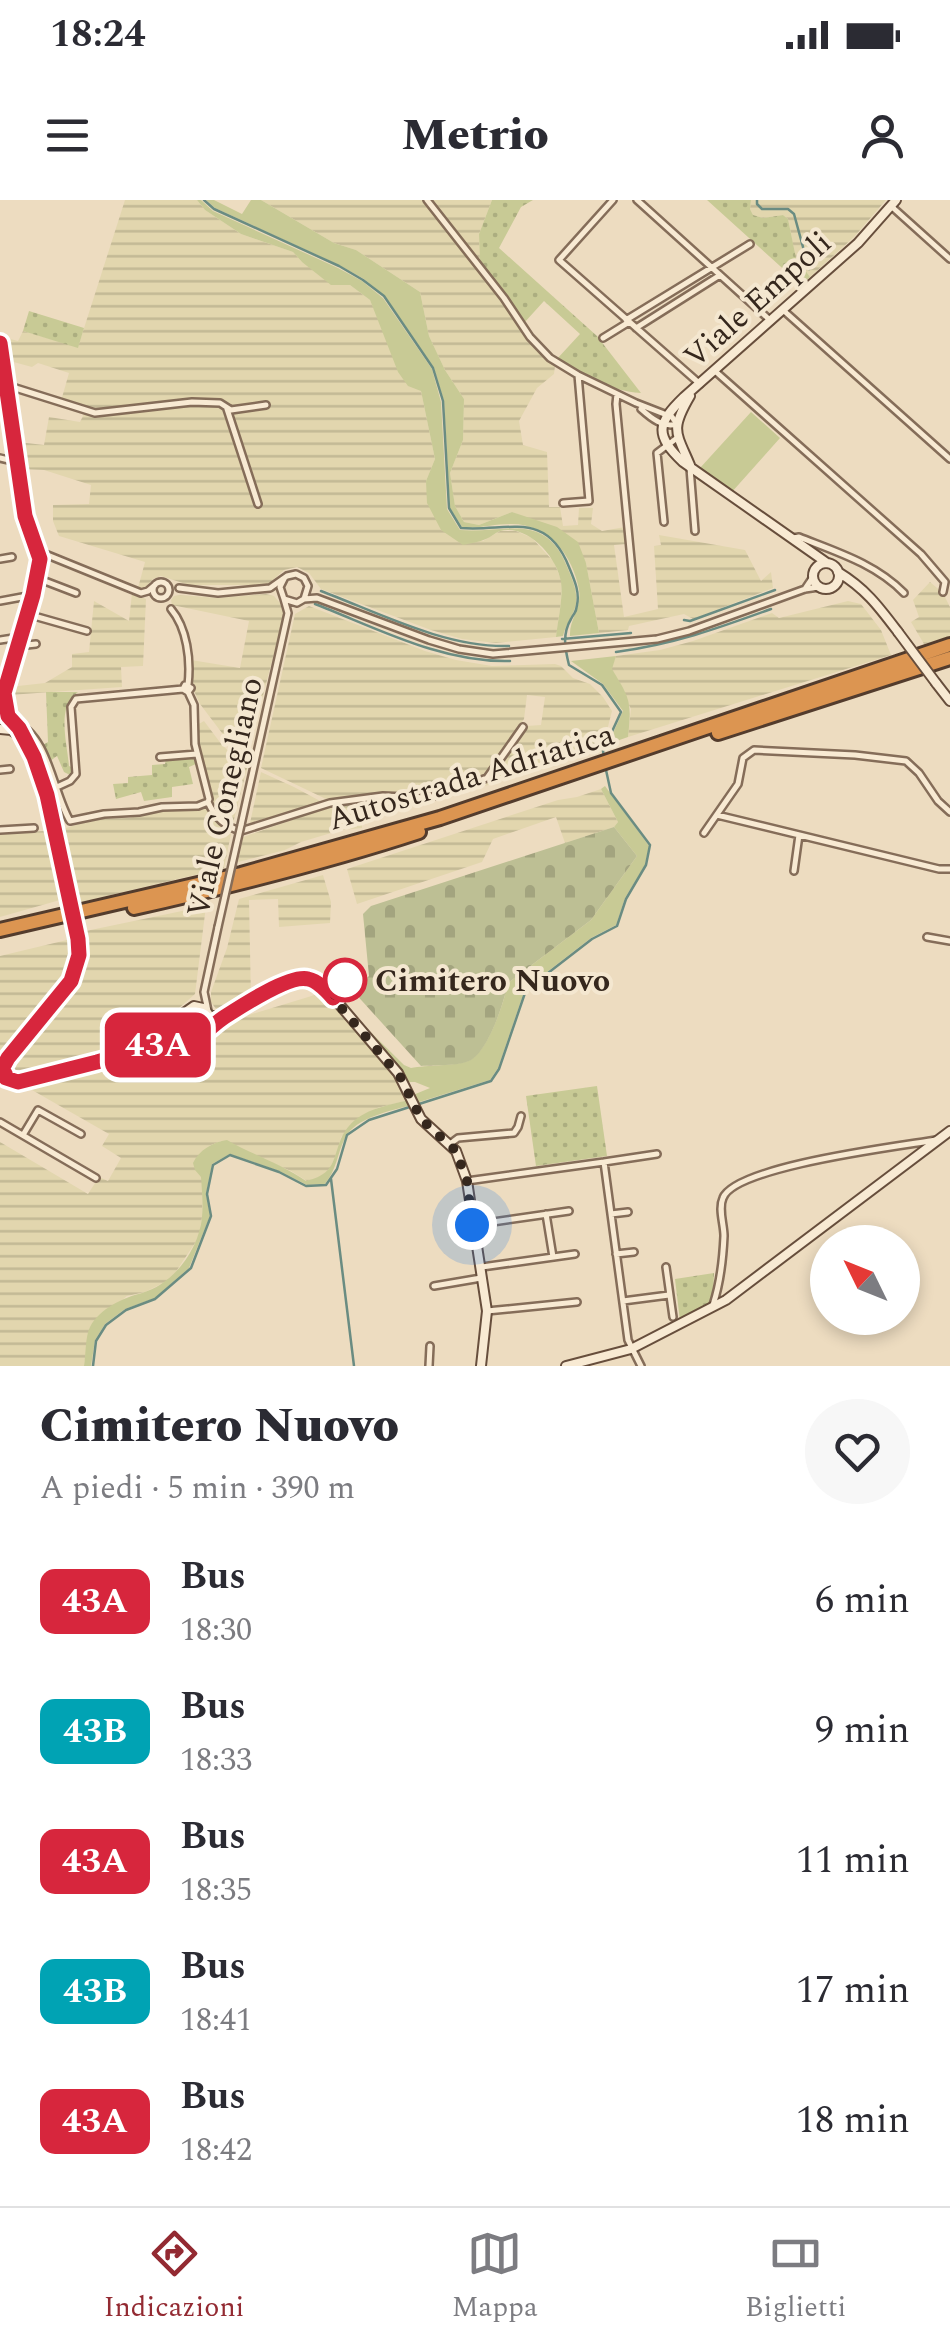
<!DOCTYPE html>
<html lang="it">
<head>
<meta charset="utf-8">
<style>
  :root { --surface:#fff; --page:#f7f7f7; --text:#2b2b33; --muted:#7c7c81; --line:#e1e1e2; --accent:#932a32 }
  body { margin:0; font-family:Spectral,serif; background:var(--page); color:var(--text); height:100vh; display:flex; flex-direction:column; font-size:38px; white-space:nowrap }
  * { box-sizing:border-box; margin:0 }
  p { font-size:32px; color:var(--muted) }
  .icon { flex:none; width:55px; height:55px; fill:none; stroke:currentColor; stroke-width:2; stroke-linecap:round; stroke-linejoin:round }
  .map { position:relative; height:1166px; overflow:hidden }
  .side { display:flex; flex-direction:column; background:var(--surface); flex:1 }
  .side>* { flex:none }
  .badge { padding:0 20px; border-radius:15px; font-size:35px; line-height:65px }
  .needle { width:65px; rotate:313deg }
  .controls { position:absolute; left:810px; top:1025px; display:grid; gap:20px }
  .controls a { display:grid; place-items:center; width:110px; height:110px; border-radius:50%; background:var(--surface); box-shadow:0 5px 15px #0003; font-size:50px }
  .you { position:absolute; width:50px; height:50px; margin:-25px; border:8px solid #fff; border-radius:50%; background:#1a73e8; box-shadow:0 0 0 15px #1a73e833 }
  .map>.badge { position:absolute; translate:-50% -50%; box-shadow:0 0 0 5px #fff }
  .round { display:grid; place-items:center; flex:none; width:105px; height:105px; border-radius:52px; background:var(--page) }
  .overview { display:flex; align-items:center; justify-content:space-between; height:170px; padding:0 40px }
  h1 { font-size:48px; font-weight:800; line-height:75px }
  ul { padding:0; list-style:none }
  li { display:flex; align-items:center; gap:30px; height:130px; padding:0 40px }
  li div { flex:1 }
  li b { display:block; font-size:38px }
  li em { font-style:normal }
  li .badge { min-width:110px; font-weight:700; text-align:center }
  .status { display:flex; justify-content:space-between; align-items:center; height:70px; padding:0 50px; background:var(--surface); direction:ltr }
  .status svg { height:28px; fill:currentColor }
  header { display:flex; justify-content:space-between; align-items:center; height:130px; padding:0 40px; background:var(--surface); font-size:45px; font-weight:800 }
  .menu { display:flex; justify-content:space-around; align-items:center; height:140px; border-top:2px solid var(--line); background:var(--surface); font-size:28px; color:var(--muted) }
  .menu a { display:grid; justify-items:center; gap:5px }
  .menu .selected { color:var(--accent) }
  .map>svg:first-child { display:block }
  .farmland { fill:url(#farmland-rules) }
  .green { fill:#c8ca95 }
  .cemetery { fill:url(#cemetery-stones) }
  .park { fill:url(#park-dots) }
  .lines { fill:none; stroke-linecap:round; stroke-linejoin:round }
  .stream { stroke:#6a8c82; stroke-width:2.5 }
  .street-casing { stroke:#856d59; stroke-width:10 }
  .secondary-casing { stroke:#674e3c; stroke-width:12 }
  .highway-casing { stroke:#533c2d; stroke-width:18 }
  .street { stroke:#f8ead3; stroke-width:5 }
  .secondary { stroke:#f8ead3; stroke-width:8 }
  .highway { stroke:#dc9551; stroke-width:12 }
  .street-bridge-casing { stroke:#856d59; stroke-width:10; stroke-linecap:butt }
  .secondary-bridge-casing { stroke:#674e3c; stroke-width:12; stroke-linecap:butt }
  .street-bridge { stroke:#f8ead3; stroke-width:5 }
  .secondary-bridge { stroke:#f8ead3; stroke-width:8 }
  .line-casing { stroke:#fff; stroke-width:22 }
  .line { stroke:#d7263d; stroke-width:15 }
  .walk { stroke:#35271d; stroke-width:10; stroke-dasharray:0 18 }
  .stop-dot { fill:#fff; stroke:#d7263d; stroke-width:5 }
  .labels { text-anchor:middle; stroke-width:8; stroke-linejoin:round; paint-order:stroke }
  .street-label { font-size:32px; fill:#35271d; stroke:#f4e7d0 }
  .stop-label { font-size:32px; font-weight:bold; fill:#35271d; stroke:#f4e7d0; text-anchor:start }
</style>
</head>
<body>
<div class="status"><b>18:24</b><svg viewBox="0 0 49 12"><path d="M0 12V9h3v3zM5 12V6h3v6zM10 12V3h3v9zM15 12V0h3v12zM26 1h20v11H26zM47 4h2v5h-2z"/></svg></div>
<header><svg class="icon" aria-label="menu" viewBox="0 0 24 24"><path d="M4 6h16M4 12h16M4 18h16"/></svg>Metrio<svg class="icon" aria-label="person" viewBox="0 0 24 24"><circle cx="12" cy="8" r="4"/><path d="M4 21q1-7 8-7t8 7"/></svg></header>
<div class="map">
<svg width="950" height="1166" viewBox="0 0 950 1166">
  <defs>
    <pattern id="farmland-rules" width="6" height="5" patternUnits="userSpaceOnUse" patternTransform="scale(2.5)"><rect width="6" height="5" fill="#e2d6ae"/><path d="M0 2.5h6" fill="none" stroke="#c2b895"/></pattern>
    <pattern id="cemetery-stones" width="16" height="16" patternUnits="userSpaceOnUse" patternTransform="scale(2.5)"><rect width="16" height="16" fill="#bdbf94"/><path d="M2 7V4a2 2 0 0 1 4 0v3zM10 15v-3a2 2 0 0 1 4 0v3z" fill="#a3a47f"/></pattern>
    <pattern id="park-dots" width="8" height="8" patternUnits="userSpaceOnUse" patternTransform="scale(2.5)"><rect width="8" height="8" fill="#c8ca95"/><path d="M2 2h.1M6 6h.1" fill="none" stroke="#acae80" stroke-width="1.8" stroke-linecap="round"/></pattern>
  </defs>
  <rect width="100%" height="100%" fill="#eddcc0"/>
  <path class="farmland" d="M125 0H197L205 10 241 34 293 52 302 62 350 85 370 100 385 134 421 191 435 259 426 281 441 330 483 341 500 331H516L532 338 554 362 561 380V402L556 437 496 443 462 439 431 430 321 389 309 373 297 367 284 370 267 385H189L161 376 153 379 144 389 138 388 145 362 59 336 53 321V305L89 304 91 285 44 270 20 269 18 242 44 245 49 217 80 222 84 214 106 215 193 204 216 205 225 209 227 206 222 201 213 199 95 210 61 201 69 173 38 163 32 167 6 160 3 137 18 141 23 131 78 147Z
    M261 0H424L502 100 527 139 555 166 554 174 537 188 519 221 523 245 547 252 549 307H560L563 326 578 325 579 308H593L591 324 602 331 625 327 627 344 614 345 624 417 658 409 654 346 661 345 659 335 745 350 761 381 771 372 773 388 693 419 684 414 629 426 628 430 599 433 586 363 532 320 512 312 479 325 464 322 455 306 450 273 463 240 464 199 445 170 429 136 420 92 356 50 334 43Z
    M431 0H492L479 34 480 64Z
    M751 0H886L854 37 810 77 796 59 788 19 783 15 763 18 753 15 750 9Z
    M930 382 943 393 950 407V436L924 444 911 422 919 417 913 400Z
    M132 393 146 399 143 466 121 467 122 487 9 495V487L45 483 72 467V454L89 452 94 401 129 421Z
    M266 394 274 396 280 403 283 412 282 423 247 556 225 537 200 504 194 491 191 460 240 468 249 421 172 405 171 400 174 396 180 395 218 398Z
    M848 401 861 404 881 430 891 455 628 537 631 509 611 469 616 456 660 450 693 441 772 413 779 418Z
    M309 406 425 451 456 460 492 466 555 464 561 466 573 478 590 484 603 497 612 511 603 546 485 586 527 526 541 525 545 497 527 495 524 519 487 575 431 594 383 593 333 600 326 599 261 568 295 414Z
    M204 521 222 545 247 568 232 627 226 621 213 602 200 553 197 525Z
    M261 572 294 587 322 602 250 623Z
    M601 589 618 622 614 627 565 643 556 617 493 639 482 662 357 704 347 669 558 600 577 597Z
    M384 599H439L362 620V628L341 630 301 642 285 650 238 662 243 637 335 605Z
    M207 608 220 625 231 634 224 668 77 703 60 630 94 619 129 618 162 610Z
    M45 631 60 700 0 717V633Z
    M323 675 331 702 330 723 279 727 278 699 249 700 251 799 225 812 216 809 211 802V792L227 748 239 699Z
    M206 706 195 794 178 809 174 827 167 836 104 857 19 879 11 876 9 870 13 859 76 779 83 753 81 732Z
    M71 739 72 750 68 771 0 854V756Z
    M318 794 325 795 331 800 396 874 409 900 377 908 341 937 336 955 330 968 321 978 307 981 291 971 221 941 211 945 203 951 202 1017 199 1037 171 1079 145 1092 127 1096 90 1127 84 1166H0V942L88 994 99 977 108 981 121 958 102 946 109 934 25 886 182 844 207 845 224 827 239 818Z"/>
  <path class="green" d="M197 0H201L213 11 338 68 362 81 383 98 432 169 441 202 447 309 460 330C506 334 546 310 568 369 573 381 579 394 575 408 572 417 566 424 563 436L556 437C558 419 563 400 561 382 557 357 528 324 500 331 495 333 491 337 486 339 479 342 471 343 463 345L441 330 427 303 426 281 435 259 421 191 408 186 398 172 370 100 350 85H331L302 62 293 52 241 34 205 10Z
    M206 0H214L242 14 251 0H261L334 43 356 50 420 92 429 136 445 170 464 199 463 240 450 273 455 306 464 322 479 325 512 312 557 327 578 342 586 363 599 433 570 436C569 419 582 408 579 390 573 355 548 323 510 324 493 324 479 329 462 327L450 308 444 201 434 168 385 96 364 79 339 65 215 8Z
    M751 212 780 238 731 293 700 268Z
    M616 456 612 469C630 499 632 501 628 537L608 544 623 511 603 484 571 461Z
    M605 586 649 646 645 665 625 698 616 725 591 738 525 789 498 868 490 880 416 903 413 895 430 888 415 882H408L340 802 404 865 411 868C426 865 456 866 468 861 487 854 504 803 508 783L591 720 637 656 614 627 618 622 601 589Z
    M409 900 411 905C391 911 356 917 345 938 337 954 337 969 325 984L307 985 279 971 230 954 212 964 206 994 210 1016 189 1068 155 1098 125 1109 105 1124 95 1140 91 1166H84C86 1155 85 1137 90 1127 100 1108 123 1098 142 1093 173 1084 199 1050 202 1017 203 1004 202 990 201 977L195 970 193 963C199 950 213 942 227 940 253 955 282 964 306 981 343 973 330 948 349 926 363 909 389 905 409 900Z"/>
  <path class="cemetery" d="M614 627 637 656 591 720 508 783C504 802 488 853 469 861 459 866 433 865 421 866L353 791 369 776 363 714 371 706Z"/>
  <path class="park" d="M492 0H533L521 7 499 48 597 136 641 193C610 191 584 176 556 160L580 134 544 101 524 123 480 64 479 34Z
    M707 0H751L750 9 753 15 763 18 783 15 788 19 796 58 810 77 801 85Z
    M29 111 84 128 78 148 23 131Z
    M46 492H78C56 506 67 542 69 566L71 567 72 573 70 575 64 572 57 556 50 561 41 546 48 542Z
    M192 556 196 564 189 567 193 584 172 587V597L144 601 141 592 116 599 113 584 128 583V577L152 575V565L165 564 166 559Z
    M597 886 607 956 536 966 526 896Z
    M714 1073C713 1109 710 1105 680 1121L675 1079Z"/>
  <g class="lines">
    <path class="stream" d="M204 0 214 9 339 66 363 80 384 96 433 168 443 201 449 308 461 328C508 332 546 309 569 367 574 379 580 392 577 405 576 414 575 411 571 419 562 434 565 449 569 465L602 485 621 512 603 551 604 557
      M757 0V4L762 9H788L794 14 809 69
      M321 391C379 413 446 448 509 446
      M315 404C377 428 442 463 510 461
      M684 420 690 421 775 390
      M562 439 631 433
      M616 452C674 444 716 429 771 409
      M331 979 354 1166
      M93 1166 96 1141 106 1125 126 1110 155 1099 191 1068 211 1016 207 994 213 965 230 955 279 972 306 986 326 985 337 969 347 935 369 920 491 881 499 869 526 790 592 739 617 726 626 699 646 665 650 645 611 593 606 570"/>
    <defs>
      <path id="street" d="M427 0 504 98 530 137 550 158 578 175 636 203 672 217 677 224
        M613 0 559 60 700 184
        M637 0 771 121
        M891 6 950 59
        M783 110 950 259
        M626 120 750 44
        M636 128 720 75
        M603 138 629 122
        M715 171 921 354 945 382 943 392
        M6 185 95 213 192 202 220 203 231 210 266 205
        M617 194 616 204 634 391
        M227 209 258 304
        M641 209C651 218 663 228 677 224
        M0 258 17 262
        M690 268 695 331
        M563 303 589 301 578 175
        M664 322 657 253 677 238
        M793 338 799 337C837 352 876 364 904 393
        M40 355 45 354 141 393 148 391 155 385
        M0 359 12 357
        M37 378 76 393
        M153 390a8 8 0 1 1 16 0a8 8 0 1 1-16 0Z
        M179 388 218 393 270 388 287 376 296 374 304 378 308 386 304 399 297 403 284 399 280 387 284 379
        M805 389 813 377
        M304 399 317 398 429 440 459 449 493 454 657 439 689 431 805 389 819 387
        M0 401 33 395
        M171 409C187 428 191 460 188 485
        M27 414 87 431
        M0 440 20 437
        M18 446 36 444
        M185 485 191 488 188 492 183 489Z
        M15 522C49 536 53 593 70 621L104 614 139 612 162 607 198 606 208 602 209 599 195 544 194 505 188 492
        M160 557 197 554
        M0 570 10 569
        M57 587 70 581 76 574 71 507 76 499 183 489
        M208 602C215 618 225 627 241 631L330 603 383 596 428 598 487 578 523 527
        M717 615 939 669H950
        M241 625 288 413 284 399
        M0 630 34 628
        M704 633 738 584 743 558 754 550 855 555 906 561 919 573 938 601 950 612
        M794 671 799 635
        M927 737 950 741
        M208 811 204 792 218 727
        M0 922 96 978
        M23 935 38 910 81 934
        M450 944 458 938 514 933 518 927 521 916
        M604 962 657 954
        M467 981 604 962 628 1140 641 1166
        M546 1014 553 1057
        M611 1014 628 1012
        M472 1025 569 1011
        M616 1054 634 1052
        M482 1067 575 1054
        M666 1067 673 1117
        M434 1086 481 1078
        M623 1101 669 1095
        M713 1105C720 1084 723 1058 724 1036 724 1024 718 1009 723 998 735 966 901 946 936 940
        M487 1111 577 1102
        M429 1166 430 1146"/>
      <path id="secondary" d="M0 143 25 316 40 359 33 395 0 507
        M690 196C670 230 676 232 690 265
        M813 376a13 13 0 1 1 26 0a13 13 0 1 1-26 0Z
        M827 363 683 262C654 235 657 223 684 197L858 43 896 0
        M838 372C866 389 879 407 898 432
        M936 483 950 501
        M5 502 8 516 19 528 40 572 64 670
        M0 529 11 530 20 536
        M173 838 183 827 184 813 194 806 203 808 210 816H225
        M1 871 7 858 71 781 77 763 79 739
        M6 878 18 882 33 879 190 835 205 834 226 816 285 782 299 778 315 781 333 797 398 873 421 919 456 951 467 981 487 1111 481 1166
        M566 1166 631 1149 726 1100 950 931"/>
      <path id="highway" d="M718 533 950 458
        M134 708C231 686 325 663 419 632
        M0 730 241 674 440 618 950 445"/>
    </defs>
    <use href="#street" class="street-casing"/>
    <use href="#secondary" class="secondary-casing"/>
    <use href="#highway" class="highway-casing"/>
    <use href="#street" class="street"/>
    <use href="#secondary" class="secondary"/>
    <use href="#highway" class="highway"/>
    <defs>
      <path id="street-bridge" d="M218 727 241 625"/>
      <path id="secondary-bridge" d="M898 432 936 483
        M64 670 79 739"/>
    </defs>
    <use href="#street-bridge" class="street-bridge-casing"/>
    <use href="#secondary-bridge" class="secondary-bridge-casing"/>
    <use href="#street-bridge" class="street-bridge"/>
    <use href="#secondary-bridge" class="secondary-bridge"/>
  </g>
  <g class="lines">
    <defs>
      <path id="line" d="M0 143 25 316 40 359 33 395 4 493 8 516 19 528 34 557 47 595 78 739 79 755 71 781 8 858 1 871 5 873 6 878 18 882 97 862 190 835C205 837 211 826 223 818 240 807 290 774 308 779 318 781 326 790 333 798L347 786 344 776 337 777"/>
    </defs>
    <use href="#line" class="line-casing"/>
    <use href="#line" class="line"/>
    <path class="walk" d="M345 780 333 798 401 878 421 919 456 951 467 981 472 1025"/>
  </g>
  <circle class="stop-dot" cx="345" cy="780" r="20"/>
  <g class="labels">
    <g class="street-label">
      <text transform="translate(757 99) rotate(-42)" y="11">Viale Empoli</text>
      <text transform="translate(471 576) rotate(-17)" y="11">Autostrada Adriatica</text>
      <text transform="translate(224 597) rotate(-77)" y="11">Viale Conegliano</text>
    </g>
    <g class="stop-label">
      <text x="375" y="791">Cimitero Nuovo</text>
    </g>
  </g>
</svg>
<div class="controls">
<a><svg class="needle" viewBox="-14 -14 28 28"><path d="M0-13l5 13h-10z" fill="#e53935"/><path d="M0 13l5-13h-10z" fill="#7c7c81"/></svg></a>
</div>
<div class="you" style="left:472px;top:1025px"></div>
<b class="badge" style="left:158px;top:845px;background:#d7263d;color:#fff">43A</b>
</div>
<section class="side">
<div class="overview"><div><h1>Cimitero Nuovo</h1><p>A piedi · 5 min · 390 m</p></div><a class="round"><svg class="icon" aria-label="heart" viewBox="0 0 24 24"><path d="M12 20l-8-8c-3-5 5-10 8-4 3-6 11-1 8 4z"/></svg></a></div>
<ul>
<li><span class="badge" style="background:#d7263d;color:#fff">43A</span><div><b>Bus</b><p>18:30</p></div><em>6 min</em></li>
<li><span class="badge" style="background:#00a3b4;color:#fff">43B</span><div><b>Bus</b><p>18:33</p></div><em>9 min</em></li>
<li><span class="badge" style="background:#d7263d;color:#fff">43A</span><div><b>Bus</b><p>18:35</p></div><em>11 min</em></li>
<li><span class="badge" style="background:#00a3b4;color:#fff">43B</span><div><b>Bus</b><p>18:41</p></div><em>17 min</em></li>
<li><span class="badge" style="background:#d7263d;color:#fff">43A</span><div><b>Bus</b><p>18:42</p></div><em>18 min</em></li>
</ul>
</section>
<nav class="menu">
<a class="selected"><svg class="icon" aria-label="directions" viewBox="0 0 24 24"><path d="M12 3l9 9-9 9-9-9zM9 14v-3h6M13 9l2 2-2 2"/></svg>Indicazioni</a>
<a><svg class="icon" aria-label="map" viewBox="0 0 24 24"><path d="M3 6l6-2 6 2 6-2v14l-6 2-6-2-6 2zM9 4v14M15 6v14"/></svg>Mappa</a>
<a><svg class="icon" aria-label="tickets" viewBox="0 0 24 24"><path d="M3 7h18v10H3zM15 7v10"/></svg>Biglietti</a>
</nav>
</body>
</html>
